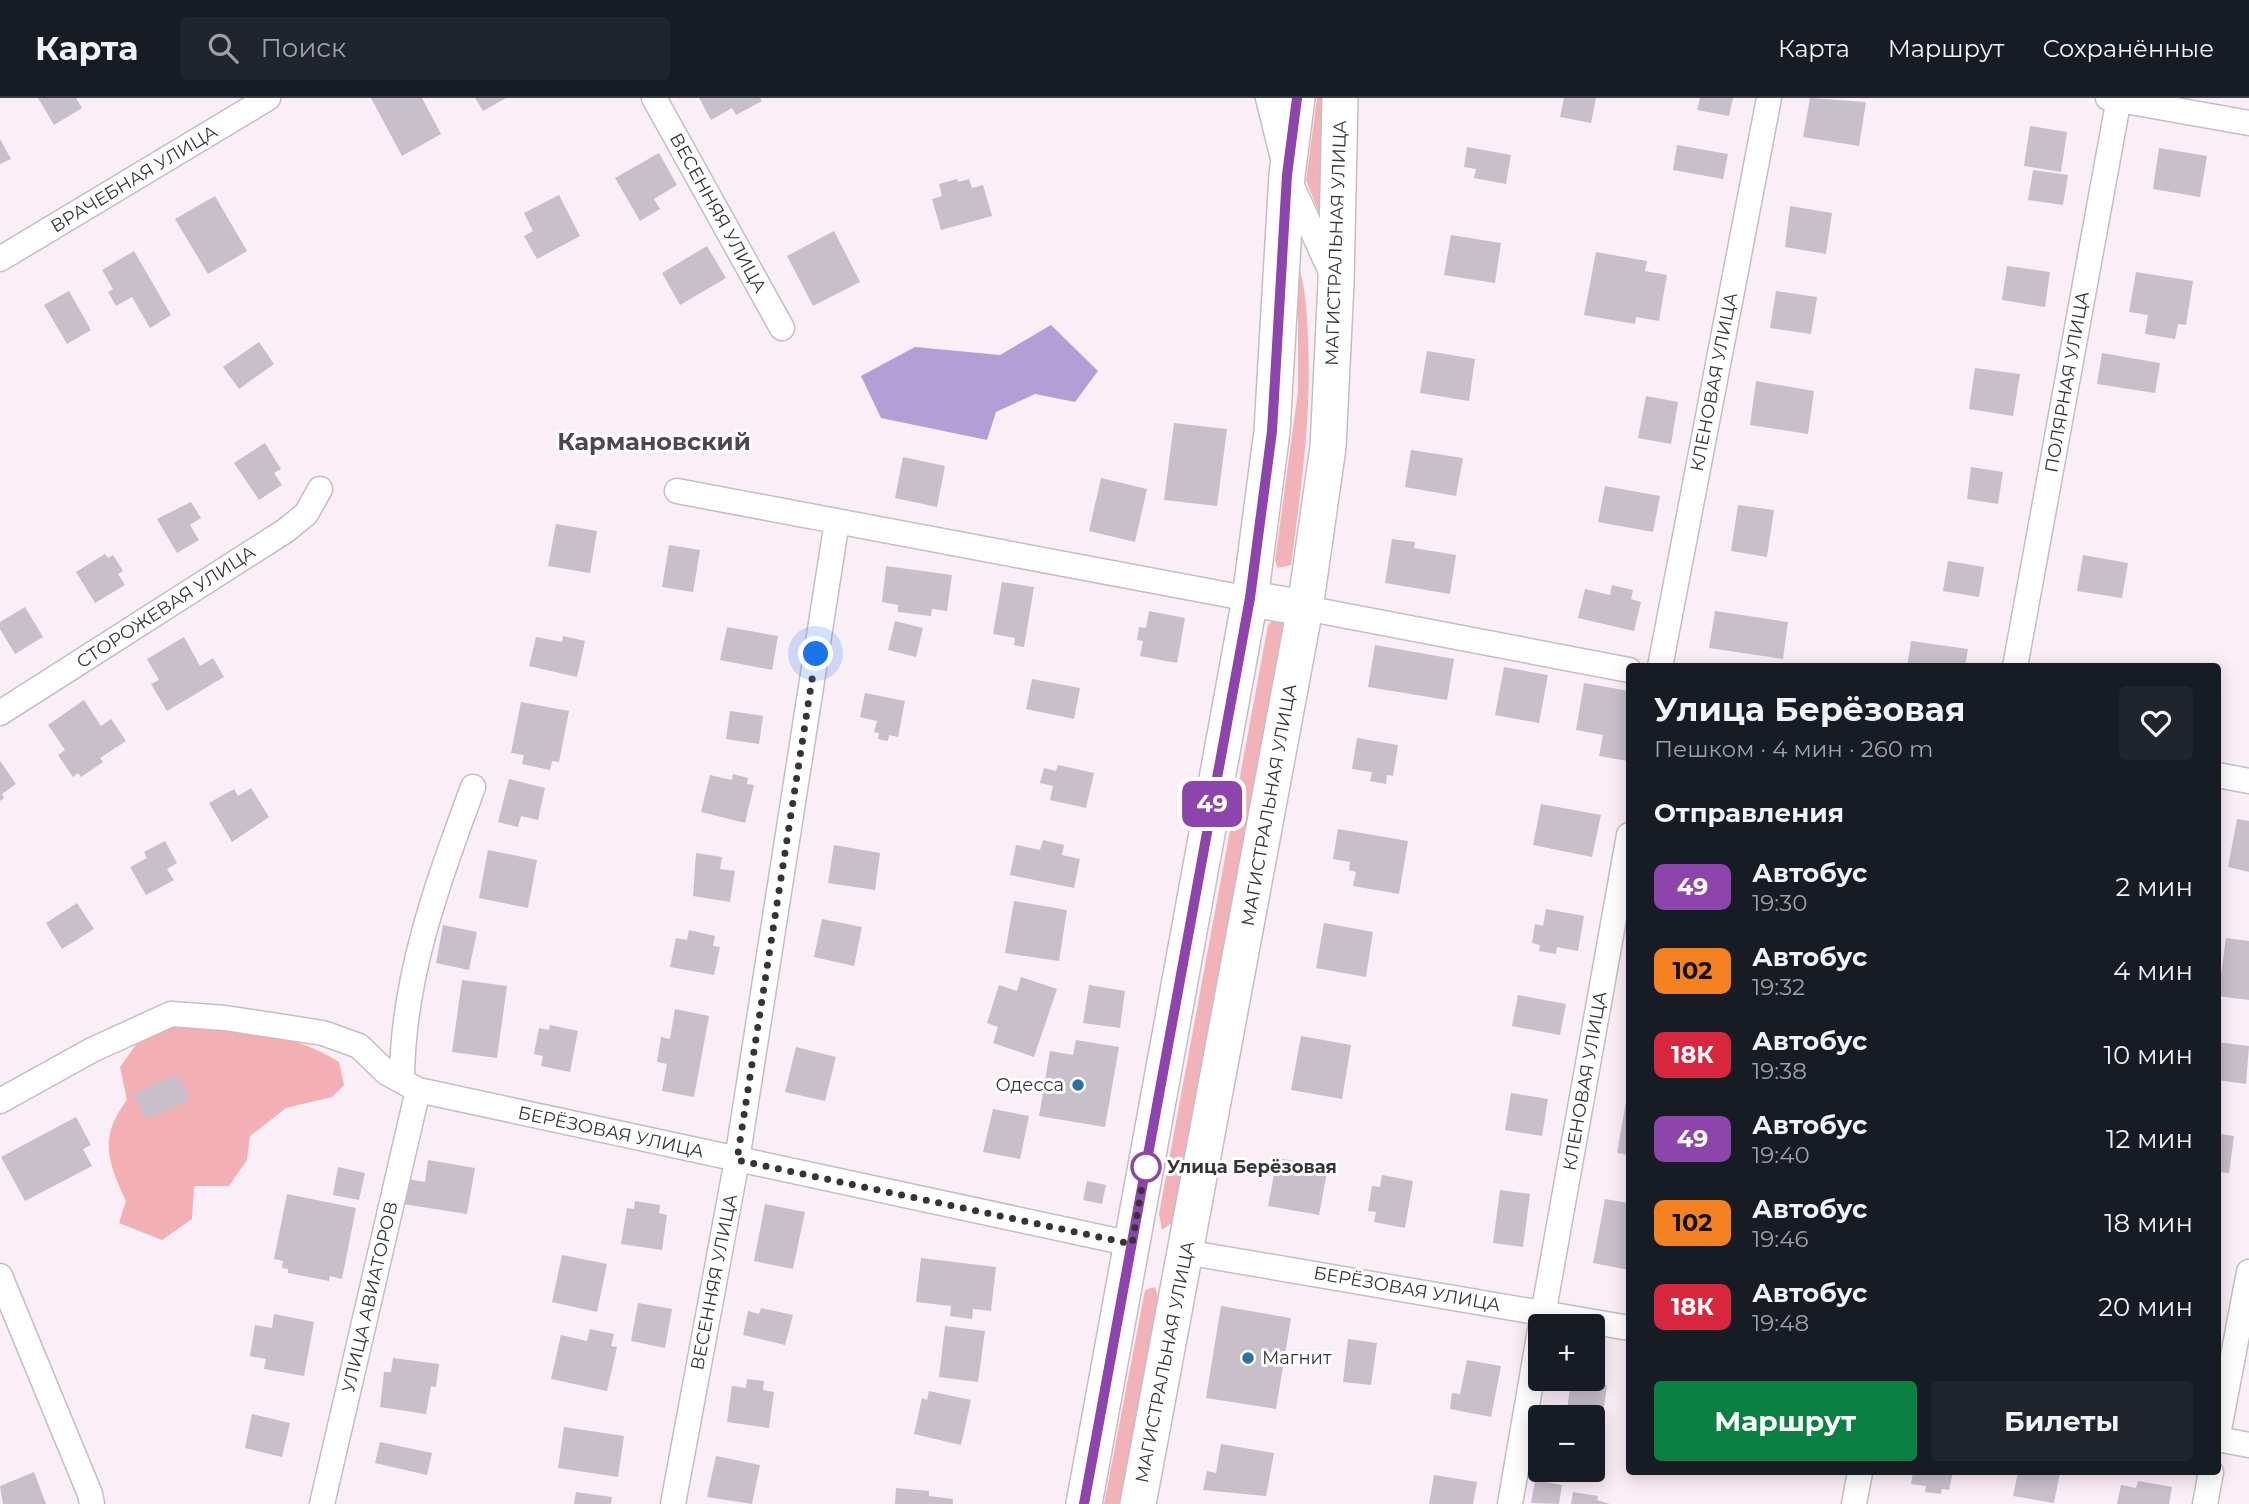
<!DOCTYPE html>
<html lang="ru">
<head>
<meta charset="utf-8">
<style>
  :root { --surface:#171b24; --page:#20242c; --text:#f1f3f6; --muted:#9ea1a6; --line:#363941; --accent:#0b8043 }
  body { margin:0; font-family:Montserrat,sans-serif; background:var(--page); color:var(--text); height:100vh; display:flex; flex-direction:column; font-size:26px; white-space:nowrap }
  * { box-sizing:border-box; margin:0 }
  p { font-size:23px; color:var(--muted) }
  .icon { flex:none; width:38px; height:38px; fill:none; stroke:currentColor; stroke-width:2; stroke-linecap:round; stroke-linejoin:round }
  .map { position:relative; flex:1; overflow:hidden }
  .details { position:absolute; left:1626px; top:565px; width:595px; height:812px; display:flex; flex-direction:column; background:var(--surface); border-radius:7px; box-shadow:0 4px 18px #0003 }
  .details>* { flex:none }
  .badge { padding:0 14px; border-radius:10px; font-size:24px; line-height:46px }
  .controls { position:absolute; left:1528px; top:1216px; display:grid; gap:14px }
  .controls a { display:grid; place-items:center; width:77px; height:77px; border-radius:7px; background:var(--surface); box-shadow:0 4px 18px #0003; font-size:35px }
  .you { position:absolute; width:35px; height:35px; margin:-18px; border:5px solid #fff; border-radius:50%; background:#1a73e8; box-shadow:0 0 0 10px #1a73e833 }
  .map>.badge { position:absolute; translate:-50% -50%; box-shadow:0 0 0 4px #fff }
  h2 { padding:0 28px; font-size:26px; line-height:63px }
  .round { display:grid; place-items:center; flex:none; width:74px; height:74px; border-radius:7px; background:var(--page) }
  .head { display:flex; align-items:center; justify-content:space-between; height:119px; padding:0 28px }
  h1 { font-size:33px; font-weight:700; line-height:52px }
  .primary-button { display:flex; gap:14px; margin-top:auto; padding:14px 28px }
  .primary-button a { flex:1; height:80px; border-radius:7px; background:var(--accent); color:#fff; font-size:28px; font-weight:700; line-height:80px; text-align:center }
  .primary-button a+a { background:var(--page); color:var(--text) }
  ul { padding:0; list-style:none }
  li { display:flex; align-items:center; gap:21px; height:84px; padding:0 28px }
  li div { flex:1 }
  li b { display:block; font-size:26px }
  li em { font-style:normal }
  li .badge { min-width:77px; font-weight:700; text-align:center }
  header { display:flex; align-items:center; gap:42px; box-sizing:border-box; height:98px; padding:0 35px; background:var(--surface); border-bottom:2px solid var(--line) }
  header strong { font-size:33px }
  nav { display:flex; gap:38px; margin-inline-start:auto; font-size:24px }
  .search { width:490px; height:63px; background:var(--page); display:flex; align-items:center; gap:18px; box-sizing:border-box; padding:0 24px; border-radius:7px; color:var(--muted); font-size:26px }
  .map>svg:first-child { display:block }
  .green { fill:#f2b3b8 }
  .forest { fill:#f2afb4 }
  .water { fill:#b19fd5 }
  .building { fill:#c7bfc9 }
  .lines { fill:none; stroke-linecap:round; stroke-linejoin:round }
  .street-casing { stroke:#c7bcc4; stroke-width:27 }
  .secondary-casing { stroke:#c7bcc4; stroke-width:38 }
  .street { stroke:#fff; stroke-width:24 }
  .secondary { stroke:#fff; stroke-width:35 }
  .line-casing { stroke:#fff; stroke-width:16 }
  .line { stroke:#8e44ad; stroke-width:10 }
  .walk { stroke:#373336; stroke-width:7; stroke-dasharray:0 12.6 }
  .poi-dot { fill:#2972a6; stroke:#fff; stroke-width:2.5 }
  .stop-dot { fill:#fff; stroke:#8e44ad; stroke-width:3.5 }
  .labels { text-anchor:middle; stroke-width:6; stroke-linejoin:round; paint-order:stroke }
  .street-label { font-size:18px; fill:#373336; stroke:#fff }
  .poi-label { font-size:18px; fill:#373336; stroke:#fff; text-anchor:end }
  .stop-label { font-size:18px; font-weight:bold; fill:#373336; stroke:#fff; text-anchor:start }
  .district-label { font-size:24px; font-weight:bold; fill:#4f454c; stroke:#fff }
</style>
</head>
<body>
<header>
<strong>Карта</strong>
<div class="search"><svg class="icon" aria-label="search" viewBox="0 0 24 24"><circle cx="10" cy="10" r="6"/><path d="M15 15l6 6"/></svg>Поиск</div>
<nav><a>Карта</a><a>Маршрут</a><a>Сохранённые</a></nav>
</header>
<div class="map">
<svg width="2249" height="1406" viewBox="0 0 2249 1406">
  <rect width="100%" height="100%" fill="#fbeff7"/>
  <path class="green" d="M1317 0H1325L1324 128 1306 82Z
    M1298 166C1306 191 1307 215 1308 241 1312 317 1301 391 1291 467L1278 470 1275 463 1298 293Z
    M1279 516 1284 531 1173 1124 1162 1132 1159 1116 1268 527Z
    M1155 1189 1159 1202 1122 1406H1104L1145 1192Z"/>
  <path class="forest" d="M174 929C231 933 290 932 339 964L344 987 332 999 286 1010 250 1038 247 1062 229 1088H194L192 1121 162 1142 119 1125 126 1103C108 1064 98 1040 127 1002L120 969 141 940Z"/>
  <path class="water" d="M1051 227 1098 273 1075 304 1035 296 996 314 987 342 881 320 861 278 915 249 1000 257Z"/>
  <path class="building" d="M38 0H76L82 10 54 27Z
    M371 0H422L441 36 402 58Z
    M475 0H506L483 13Z
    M699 0H760L762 3 736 17 732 10 711 22Z
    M1564 0H1596L1591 25 1560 19Z
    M1700 0H1733L1729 18 1697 12Z
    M1810 0 1866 4 1859 48 1803 39Z
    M2030 28 2067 34 2061 74 2024 68Z
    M0 41 11 61 0 66Z
    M1677 47 1728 56 1723 81 1673 72Z
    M1467 49 1511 57 1506 86 1474 80 1476 71 1464 69Z
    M2159 50 2207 58 2200 99 2153 91Z
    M659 55 677 87 654 101 660 111 640 123 615 80Z
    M2033 72 2068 77 2063 107 2028 102Z
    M957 81 958 84 969 81 972 90 983 87 992 118 941 132 932 101 942 98 939 86Z
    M559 97 580 138 537 161 524 138 533 133 524 115Z
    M215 98 247 153 208 176 175 121Z
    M1790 108 1832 115 1826 156 1785 149Z
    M834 133 860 184 813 208 787 158Z
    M1451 137 1501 145 1495 185 1444 177Z
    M707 148 726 180 680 207 662 175Z
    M134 153 171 217 150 230 132 199 116 208 108 194 113 191 102 172Z
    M1596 154 1647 163 1645 173 1667 177 1659 223 1636 219 1635 226 1584 217Z
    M2007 168 2050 174 2045 209 2002 202Z
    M2136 174 2193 183 2186 227 2178 226 2175 241 2145 236 2148 217 2129 214Z
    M69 193 91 232 67 246 44 207Z
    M1776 193 1817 199 1811 236 1770 230Z
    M259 244 274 266 239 291 223 269Z
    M1427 253 1475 261 1469 303 1420 295Z
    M2102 255 2160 265 2155 295 2097 286Z
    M1975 270 2020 276 2013 318 1969 311Z
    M1756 283 1814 293 1808 336 1750 327Z
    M1646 298 1678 304 1671 346 1638 340Z
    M1174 325 1227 331 1217 408 1164 402Z
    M265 345 281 371 274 375 282 387 259 402 234 365Z
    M1411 352 1463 360 1456 398 1405 389Z
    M903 359 945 368 937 409 895 400Z
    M1971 369 2003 374 1998 406 1967 401Z
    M1101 380 1147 391 1135 444 1089 433Z
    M1605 388 1660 398 1653 434 1598 424Z
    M191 404 201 420 190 427 199 442 177 455 157 421Z
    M1738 407 1774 412 1767 459 1731 453Z
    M556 426 597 433 590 475 548 468Z
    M1392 441 1415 444 1414 450 1456 457 1450 496 1385 485Z
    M669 447 700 452 693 494 662 489Z
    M105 456 108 460 113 457 123 473 118 476 125 487 95 505 76 474Z
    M2083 457 2128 465 2122 500 2077 493Z
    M1948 463 1984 469 1979 499 1943 493Z
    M886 468 952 477 947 513 932 511 931 518 898 514V507L882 504Z
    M1002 484 1034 489 1024 549 1014 547 1015 540 993 536Z
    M1612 487 1633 492 1631 501 1641 504 1634 533 1578 520 1585 491 1610 497Z
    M25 509 43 539 15 556 0 531V524Z
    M1149 513 1185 520 1177 565 1140 558 1143 543 1137 542 1139 529 1146 530Z
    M1715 513 1788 524 1783 561 1709 550Z
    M895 523 923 530 916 559 888 552Z
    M727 529 778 538 772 572 720 562Z
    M563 538 585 543 577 579 529 568 536 539 562 544Z
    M184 539 200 568 213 560 224 579 167 613 151 586 159 582 147 561Z
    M1911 543 1968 551 1965 569H1907Z
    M1375 547 1454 561 1447 602 1368 589Z
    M1504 569 1548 577 1539 625 1495 617Z
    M1032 581 1080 590 1074 621 1026 611Z
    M1584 585 1629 593 1628 663 1599 658 1603 637 1576 632Z
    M865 595 905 603 898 639 889 637 888 643 878 641 879 635 874 634 877 623 860 619Z
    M84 602 101 628 111 621 126 643 100 660 103 664 81 679 78 675 73 679 58 657 65 652 48 627Z
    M521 604 569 613 559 664 552 663 550 672 522 666 524 657 511 655Z
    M730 613 763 618 759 646 726 641Z
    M1357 640 1398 647 1393 678 1387 677 1386 686 1370 683 1372 674 1352 671Z
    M0 663 16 686 2 696 4 700 0 703Z
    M1058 667 1094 675 1086 710 1050 702 1053 688 1040 685 1044 670 1056 673Z
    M733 676 748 680 747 686 754 687 745 725 701 714 710 677 732 682Z
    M509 681 545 690 538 722 521 718 518 729 498 724Z
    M251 690 269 719 232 744 209 705 234 691 238 698Z
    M1541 706 1601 717 1592 759 1533 747Z
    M2237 721 2249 723V774L2228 769Z
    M1338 731 1408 743 1399 796 1353 788 1356 774 1349 772 1350 764 1333 761Z
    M1043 742 1064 747 1062 757 1080 761 1074 790 1010 777 1016 747 1040 752Z
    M165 743 177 765 167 771 174 782 146 797 130 769 147 760 144 754Z
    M834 747 880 755 875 792 828 785Z
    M488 752 537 762 528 810 479 800Z
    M696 755 722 759 720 771 735 773 730 804 693 798Z
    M1014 803 1067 812 1059 863 1005 855Z
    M77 805 94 831 62 851 46 825Z
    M1546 811 1584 818 1578 853 1557 849 1556 856 1539 853 1540 847 1532 845 1535 826 1543 828Z
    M822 821 862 829 854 868 814 859Z
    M1324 825 1373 834 1366 879 1316 870Z
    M443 827 477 834 469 872 436 865Z
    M689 832 715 838 713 848 720 849 714 877 670 869 676 840 687 842Z
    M2226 840 2249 843V902L2218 898Z
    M1021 879 1057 891 1034 959 993 945 998 929 987 925 999 887 1017 893Z
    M462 882 507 888 497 960 452 954Z
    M1089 887 1125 893 1120 930 1083 925Z
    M1518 897 1566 906 1560 937 1512 928Z
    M675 911 709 918 694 999 662 993 667 966 657 964 661 939 670 941Z
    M550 927 578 933 570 974 541 968 543 958 534 956 539 930 549 932Z
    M1301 938 1351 947 1342 1001 1291 992Z
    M1076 942 1119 949 1105 1029 1039 1018 1050 953 1073 957Z
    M2217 944 2249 948 2246 986 2217 982Z
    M796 949 836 959 825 1003 785 994Z
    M177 976 190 1002 146 1022 134 996Z
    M1511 995 1548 1001 1542 1038 1505 1032Z
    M1627 998H1629V1057L1617 1055Z
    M993 1011 1029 1018 1020 1061 983 1054Z
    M76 1019 91 1047 83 1051 92 1068 25 1103 1 1059Z
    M2217 1031 2220 1032V1036L2234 1038 2229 1075 2217 1074Z
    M1277 1060 1328 1069 1319 1117 1268 1108Z
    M428 1062 475 1070 467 1116 403 1106 408 1081 425 1084Z
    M338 1069 365 1075 359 1102 333 1097Z
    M1382 1077 1413 1083 1405 1130 1374 1124 1376 1114 1368 1113 1372 1088 1380 1089Z
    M1087 1083 1106 1087 1102 1106 1083 1102Z
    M1500 1092 1530 1096 1523 1149 1493 1145Z
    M287 1096 356 1110 342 1181 330 1178 329 1183 288 1175V1171L282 1170 283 1163 274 1161Z
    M1605 1101 1629 1105V1172L1593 1165Z
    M635 1103 660 1107 659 1115 667 1117 662 1152 621 1146 627 1110 634 1111Z
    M765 1106 805 1114 793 1171 754 1163Z
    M562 1157 607 1166 597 1214 552 1204Z
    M921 1160 996 1169 991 1213 973 1211 972 1221 950 1218 951 1208 916 1204Z
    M638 1205 672 1211 665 1250 631 1243Z
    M1221 1208 1291 1220 1276 1311 1206 1300Z
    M761 1210 793 1217 785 1247 743 1237 748 1213 759 1216Z
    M274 1216 314 1224 304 1278 264 1271 266 1261 250 1258 255 1227 272 1230Z
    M945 1228 985 1233 978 1284 939 1279Z
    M590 1231 614 1236 611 1248 617 1249 607 1293 551 1281 561 1237 587 1243Z
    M1348 1241 1377 1245 1371 1287 1343 1284Z
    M393 1260 439 1266 436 1289 431 1288 426 1316 380 1309 384 1274H391Z
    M1467 1262 1501 1268 1491 1319 1450 1311 1452 1295 1460 1296Z
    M747 1281 764 1283 763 1292 774 1294 769 1330 727 1324 732 1288 746 1290Z
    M1571 1282 1607 1287 1599 1345 1592 1344V1320H1566Z
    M929 1293 971 1302 961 1347 914 1336 922 1300 927 1302Z
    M252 1316 290 1325 282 1359 245 1350Z
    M564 1329 624 1338 618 1379 558 1370Z
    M380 1344 432 1355 427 1377 375 1365Z
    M1221 1346 1274 1355 1266 1398 1203 1392 1207 1373 1216 1375Z
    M716 1358 760 1367 752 1406 707 1399Z
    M34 1374 46 1406H3L0 1388Z
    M1913 1374H1953L1949 1392 1942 1391 1941 1396 1925 1394 1926 1388 1911 1386Z
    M2018 1374H2060L2054 1405 2013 1398Z
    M1434 1377 1477 1384 1473 1406H1429Z
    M1535 1382 1562 1387 1559 1406 1531 1405Z
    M2138 1383 2172 1389 2169 1406H2117L2121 1387 2136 1390Z
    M896 1390 929 1393V1398L953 1401V1406H895Z
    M576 1394 612 1399 611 1406H574Z
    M1573 1394 1598 1398 1597 1402 1610 1406H1571Z"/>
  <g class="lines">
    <defs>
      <path id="street" d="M654 0 782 230
        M1268 0 1287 77 1332 176
        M2108 0 2249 25
        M0 161 268 0
        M677 393 1250 501
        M1305 510 1629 572
        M1660 569 1769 0
        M2015 569 2119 0
        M0 615 285 433 306 416 320 391
        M2217 677 2249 683
        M402 983C402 880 438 784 473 689
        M0 1003 92 952 171 916 225 920 323 935 359 948 387 975 418 992 1132 1146
        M1185 1154 1629 1230
        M0 1178 90 1396 92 1406
        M1541 1228 1629 737
        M2217 1341 2249 1347
        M2217 1342 2249 1174
        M322 1406 418 992
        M673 1406 737 1062 837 423
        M1510 1406 1540 1232
        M1854 1406 1860 1374
        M2205 1406 2211 1374"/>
      <path id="secondary" d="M1250 501 1305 510
        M1084 1406 1250 501 1272 333 1287 77 1297 0
        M1138 1406 1305 510 1328 349 1336 185 1340 0"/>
    </defs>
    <use href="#street" class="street-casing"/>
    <use href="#secondary" class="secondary-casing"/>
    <use href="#street" class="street"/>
    <use href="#secondary" class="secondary"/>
  </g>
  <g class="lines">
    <defs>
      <path id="line" d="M1084 1406 1250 500 1272 333 1287 77 1297 0"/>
    </defs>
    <use href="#line" class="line-casing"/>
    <use href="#line" class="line"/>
    <path class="walk" d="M816 556 737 1062 1132 1146 1146 1065V1069"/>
  </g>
  <g class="poi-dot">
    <circle cx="1078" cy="987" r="7"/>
    <circle cx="1248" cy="1260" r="7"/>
  </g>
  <circle class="stop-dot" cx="1146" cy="1069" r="14"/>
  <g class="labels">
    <g class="street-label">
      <text transform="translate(134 81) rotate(-31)" y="6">ВРАЧЕБНАЯ УЛИЦА</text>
      <text transform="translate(718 115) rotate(61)" y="6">ВЕСЕННЯЯ УЛИЦА</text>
      <text transform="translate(1336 145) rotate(-88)" y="6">МАГИСТРАЛЬНАЯ УЛИЦА</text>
      <text transform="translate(1714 284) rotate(-79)" y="6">КЛЕНОВАЯ УЛИЦА</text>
      <text transform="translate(2067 284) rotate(-80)" y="6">ПОЛЯРНАЯ УЛИЦА</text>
      <text transform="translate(166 509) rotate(-33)" y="6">СТОРОЖЕВАЯ УЛИЦА</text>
      <text transform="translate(1269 707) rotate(-80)" y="6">МАГИСТРАЛЬНАЯ УЛИЦА</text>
      <text transform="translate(1585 983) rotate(-80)" y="6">КЛЕНОВАЯ УЛИЦА</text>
      <text transform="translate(611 1034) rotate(12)" y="6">БЕРЁЗОВАЯ УЛИЦА</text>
      <text transform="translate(714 1184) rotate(-79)" y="6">ВЕСЕННЯЯ УЛИЦА</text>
      <text transform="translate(1407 1191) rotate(10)" y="6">БЕРЁЗОВАЯ УЛИЦА</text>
      <text transform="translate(370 1199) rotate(-77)" y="6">УЛИЦА АВИАТОРОВ</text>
      <text transform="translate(1165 1264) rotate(-79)" y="6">МАГИСТРАЛЬНАЯ УЛИЦА</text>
    </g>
    <g class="poi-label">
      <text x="1064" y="993">Одесса</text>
      <text x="1262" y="1266" text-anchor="start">Магнит</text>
    </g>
    <g class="stop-label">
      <text x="1167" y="1075">Улица Берёзовая</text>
    </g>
    <g class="district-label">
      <text x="654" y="352">Кармановский</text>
    </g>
  </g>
</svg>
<div class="controls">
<a>+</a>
<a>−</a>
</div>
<div class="you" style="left:816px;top:556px"></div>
<b class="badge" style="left:1212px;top:706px;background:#8e44ad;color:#fff">49</b>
<section class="details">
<div class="head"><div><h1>Улица Берёзовая</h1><p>Пешком · 4 мин · 260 m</p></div><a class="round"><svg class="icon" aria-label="heart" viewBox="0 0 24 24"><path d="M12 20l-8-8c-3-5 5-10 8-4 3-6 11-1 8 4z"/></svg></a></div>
<h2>Отправления</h2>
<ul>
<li><span class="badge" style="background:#8e44ad;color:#fff">49</span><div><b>Автобус</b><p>19:30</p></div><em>2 мин</em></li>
<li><span class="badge" style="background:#f58220;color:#111">102</span><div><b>Автобус</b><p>19:32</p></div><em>4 мин</em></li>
<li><span class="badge" style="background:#d7263d;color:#fff">18К</span><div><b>Автобус</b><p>19:38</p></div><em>10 мин</em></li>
<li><span class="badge" style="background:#8e44ad;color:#fff">49</span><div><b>Автобус</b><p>19:40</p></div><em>12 мин</em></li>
<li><span class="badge" style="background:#f58220;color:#111">102</span><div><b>Автобус</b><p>19:46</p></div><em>18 мин</em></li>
<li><span class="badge" style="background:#d7263d;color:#fff">18К</span><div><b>Автобус</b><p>19:48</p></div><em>20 мин</em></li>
</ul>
<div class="primary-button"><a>Маршрут</a><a>Билеты</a></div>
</section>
</div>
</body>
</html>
